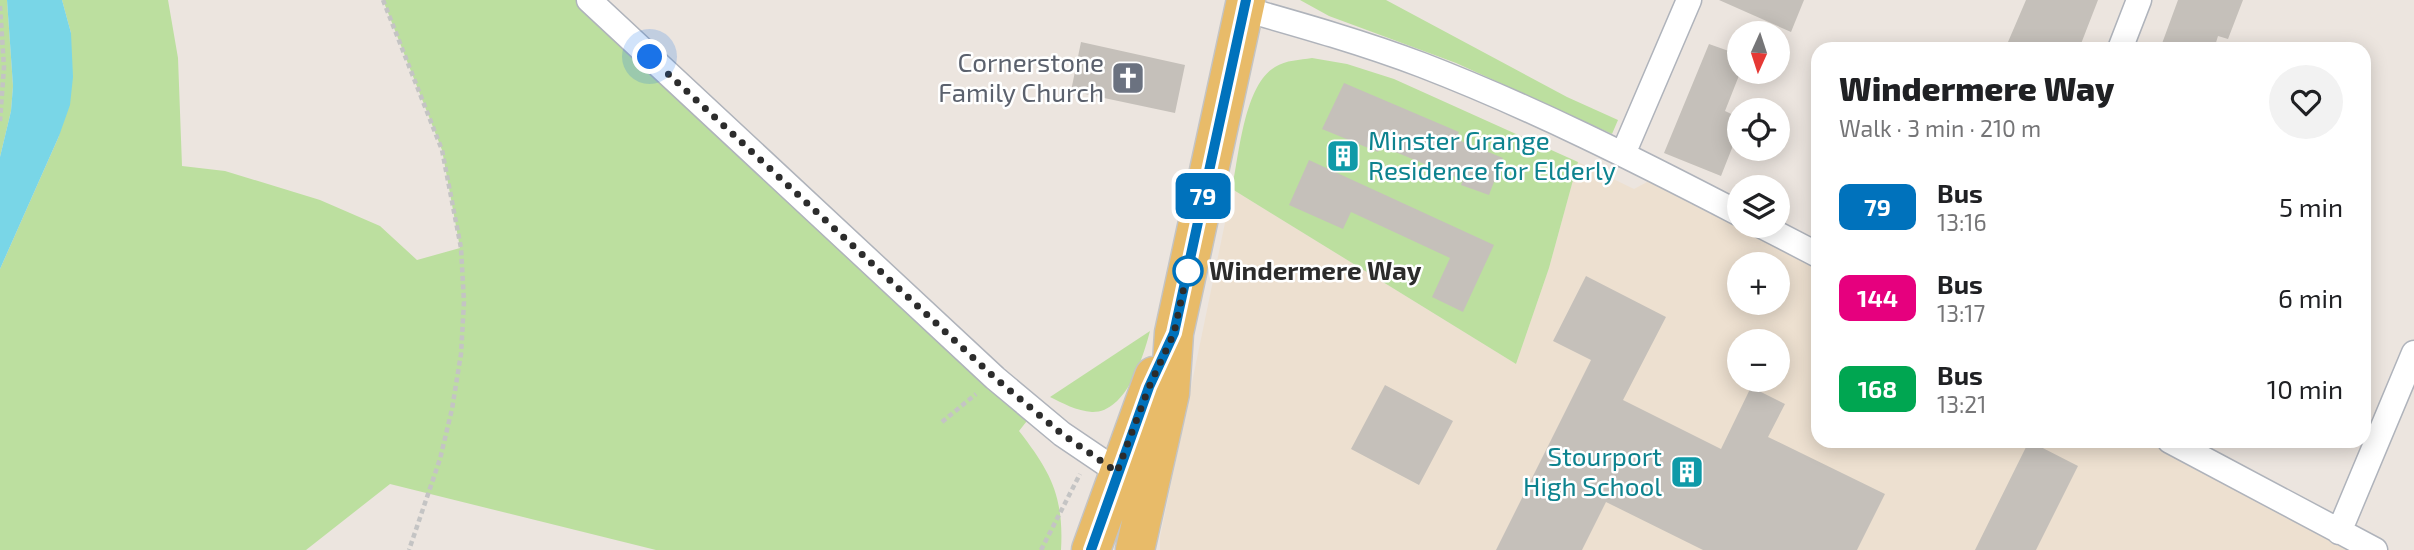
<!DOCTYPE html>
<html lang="en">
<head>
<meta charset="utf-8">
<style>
  :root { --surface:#fff; --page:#f2f2f2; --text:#202124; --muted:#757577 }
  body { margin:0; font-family:"Exo 2",sans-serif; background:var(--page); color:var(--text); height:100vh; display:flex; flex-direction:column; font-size:26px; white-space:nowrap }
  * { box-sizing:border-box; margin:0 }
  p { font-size:23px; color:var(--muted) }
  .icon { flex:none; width:38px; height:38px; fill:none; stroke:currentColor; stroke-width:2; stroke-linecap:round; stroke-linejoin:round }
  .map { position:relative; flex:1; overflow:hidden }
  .side { position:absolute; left:1811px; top:42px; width:560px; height:406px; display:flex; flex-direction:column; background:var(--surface); border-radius:21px; box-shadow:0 4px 18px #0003 }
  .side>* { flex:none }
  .badge { padding:0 14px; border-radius:10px; font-size:24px; line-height:46px }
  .needle { width:46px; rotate:183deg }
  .buttons { position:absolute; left:1727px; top:21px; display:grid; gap:14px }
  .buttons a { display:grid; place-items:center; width:63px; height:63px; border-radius:50%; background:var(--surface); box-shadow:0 4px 18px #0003; font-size:35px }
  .you { position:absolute; width:35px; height:35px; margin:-18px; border:5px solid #fff; border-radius:50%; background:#1a73e8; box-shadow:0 0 0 10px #1a73e833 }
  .map>.badge { position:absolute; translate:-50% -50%; box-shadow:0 0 0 4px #fff }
  .round { display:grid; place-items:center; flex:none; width:74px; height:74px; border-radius:37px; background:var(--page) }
  .headline { display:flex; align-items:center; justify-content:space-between; height:119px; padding:0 28px }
  h1 { font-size:33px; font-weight:800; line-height:52px }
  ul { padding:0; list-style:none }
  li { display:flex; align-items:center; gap:21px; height:91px; padding:0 28px }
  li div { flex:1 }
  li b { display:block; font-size:26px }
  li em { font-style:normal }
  li .badge { min-width:77px; font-weight:700; text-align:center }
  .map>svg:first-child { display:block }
  .education { fill:#ede0d0; fill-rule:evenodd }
  .green { fill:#bcdf9f }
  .water { fill:#79d6e7 }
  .building { fill:#c5c0ba }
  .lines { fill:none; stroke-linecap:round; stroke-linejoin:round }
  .minor-casing { stroke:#afb3bb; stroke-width:27 }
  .primary-casing { stroke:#c4c4c4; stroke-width:41 }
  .path { stroke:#c4c4c4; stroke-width:4.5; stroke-dasharray:5 3.5; stroke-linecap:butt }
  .minor { stroke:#fff; stroke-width:24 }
  .primary { stroke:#e8bb69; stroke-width:38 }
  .line-casing { stroke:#fff; stroke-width:16 }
  .line { stroke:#0072bc; stroke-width:10 }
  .walk { stroke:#2c2c2c; stroke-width:7; stroke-dasharray:0 12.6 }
  .stop-dot { fill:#fff; stroke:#0072bc; stroke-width:3.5 }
  .labels { text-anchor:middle; stroke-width:5; stroke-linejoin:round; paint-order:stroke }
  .worship-label { font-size:26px; fill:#5b616d; stroke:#fff; text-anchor:end }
  .culture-label { font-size:26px; fill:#0d838f; stroke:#fff; text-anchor:start }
  .stop-label { font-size:26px; font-weight:bold; fill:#2c2c2c; stroke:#fff; text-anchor:start }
</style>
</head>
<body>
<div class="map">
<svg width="2414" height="550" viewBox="0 0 2414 550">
  <rect width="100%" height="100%" fill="#ece5df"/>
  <path class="education" d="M1578 162 1634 189 1662 174 1740 226H1762L1818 255V441H2170L2375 550H1160V537L1232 189 1516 364 1549 268ZM1740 264H1778V303H1740ZM1740 341H1778V380H1740Z"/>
  <path class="green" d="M0 0H7L13 86 11 111 0 157Z
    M62 0H168L178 58 182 166 225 171 320 200 380 226 417 260 460 248 442 150 383 0H589L1034 412 1019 431C1051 472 1064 497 1061 550H656L390 484 306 550H0V269L59 136 71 33Z
    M1300 0H1386L1567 97 1618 120 1612 134 1456 63 1329 16Z
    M1312 58 1347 64 1394 79 1578 162 1549 268 1516 364 1232 189C1239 156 1244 85 1275 67 1286 60 1300 60 1312 58Z
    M1150 331C1143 358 1126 413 1092 412 1077 411 1062 403 1050 397Z"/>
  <path class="water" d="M7 0H62L71 33 73 77 70 105 59 136 0 269V157L11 111 13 86Z"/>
  <path class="building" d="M1719 0H1804L1791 32Z
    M2026 0H2098L2079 49H2005Z
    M2178 0H2243L2228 39 2218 36 2214 49H2160Z
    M1081 42 1185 65 1175 113 1071 91Z
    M1709 44 1740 55V73L1725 111 1740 118 1730 142 1734 143 1721 176 1664 153Z
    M1344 83 1459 132 1456 139 1503 158 1489 195 1461 185 1463 180 1381 146 1378 152 1322 129Z
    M1309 160 1494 245 1463 312 1432 297 1450 258 1351 212 1343 229 1289 205Z
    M1586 276 1666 317 1623 400 1721 449 1751 387 1785 404 1768 437 1885 494 1857 550H1703L1606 502 1582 550H1496L1591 360 1553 341Z
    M1385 385 1453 421 1419 485 1351 449Z
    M2029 441 2078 466 2036 550H1975Z"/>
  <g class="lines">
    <defs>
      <path id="minor" d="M589 0 995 378 1062 434 1130 480
        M1244 9C1304 26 1364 43 1422 65 1531 107 1636 160 1740 214
        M2120 49 2139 0
        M1623 154 1689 0
        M1762 226 1818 255
        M2170 441 2375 550
        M2339 532 2414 353"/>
      <path id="primary" d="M1091 550 1154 376
        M1135 550 1170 393 1174 333 1246 0"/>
    </defs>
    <use href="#minor" class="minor-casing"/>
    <use href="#primary" class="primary-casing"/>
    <path class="path" d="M383 0 442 150 461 248 464 302 461 354 452 409 440 459 409 550
      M0 6 4 67 0 121
      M942 422 976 394
      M1041 550 1080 474"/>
    <use href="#minor" class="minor"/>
    <use href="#primary" class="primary"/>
  </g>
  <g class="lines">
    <defs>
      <path id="line" d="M1091 550 1149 387 1174 333 1246 0"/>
    </defs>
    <use href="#line" class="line-casing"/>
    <use href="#line" class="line"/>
    <path class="walk" d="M650 57 995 378 1062 434 1117 472 1149 387 1174 333 1190 259 1188 271"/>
  </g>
  <defs>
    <symbol id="church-square" viewBox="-11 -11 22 22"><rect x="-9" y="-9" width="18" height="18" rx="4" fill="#6b7280" stroke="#fff"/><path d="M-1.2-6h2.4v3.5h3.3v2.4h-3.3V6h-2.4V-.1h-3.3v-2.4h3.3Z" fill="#fff"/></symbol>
    <symbol id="building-square" viewBox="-11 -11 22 22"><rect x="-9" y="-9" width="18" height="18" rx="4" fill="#0f9aa8" stroke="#fff"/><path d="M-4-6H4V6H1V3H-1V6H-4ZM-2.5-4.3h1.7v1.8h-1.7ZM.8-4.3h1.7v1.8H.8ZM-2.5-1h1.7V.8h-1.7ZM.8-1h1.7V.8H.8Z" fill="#fff"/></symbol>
  </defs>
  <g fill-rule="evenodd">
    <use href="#church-square" x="1109" y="59" width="38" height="38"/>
    <use href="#building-square" x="1324" y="137" width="38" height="38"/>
    <use href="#building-square" x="1668" y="453" width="38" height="38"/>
  </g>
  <circle class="stop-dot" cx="1188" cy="271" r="14"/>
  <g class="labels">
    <g class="worship-label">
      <text x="1104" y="72">Cornerstone<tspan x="1104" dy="30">Family Church</tspan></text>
    </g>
    <g class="culture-label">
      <text x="1368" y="150">Minster Grange<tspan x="1368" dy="30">Residence for Elderly</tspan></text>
      <text x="1662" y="466" text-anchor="end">Stourport<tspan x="1662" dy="30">High School</tspan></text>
    </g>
    <g class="stop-label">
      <text x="1209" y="280">Windermere Way</text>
    </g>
  </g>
</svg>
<div class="buttons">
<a><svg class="needle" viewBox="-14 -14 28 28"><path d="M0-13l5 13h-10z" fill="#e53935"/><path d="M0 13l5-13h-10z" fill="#757577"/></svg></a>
<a><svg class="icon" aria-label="locate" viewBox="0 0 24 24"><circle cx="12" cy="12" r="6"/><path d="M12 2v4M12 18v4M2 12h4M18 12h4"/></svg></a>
<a><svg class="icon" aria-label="layers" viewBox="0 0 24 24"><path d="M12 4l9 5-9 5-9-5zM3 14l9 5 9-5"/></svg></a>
<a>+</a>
<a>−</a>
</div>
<div class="you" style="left:650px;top:57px"></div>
<b class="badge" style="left:1203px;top:196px;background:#0072bc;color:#fff">79</b>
<section class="side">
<div class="headline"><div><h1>Windermere Way</h1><p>Walk · 3 min · 210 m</p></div><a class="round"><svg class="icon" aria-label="heart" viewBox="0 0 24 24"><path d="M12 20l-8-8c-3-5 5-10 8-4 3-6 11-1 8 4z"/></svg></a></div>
<ul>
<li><span class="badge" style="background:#0072bc;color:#fff">79</span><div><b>Bus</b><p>13:16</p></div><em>5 min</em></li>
<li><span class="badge" style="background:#e6007e;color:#fff">144</span><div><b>Bus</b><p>13:17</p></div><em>6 min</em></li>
<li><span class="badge" style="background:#00a651;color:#fff">168</span><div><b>Bus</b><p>13:21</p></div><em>10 min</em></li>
</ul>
</section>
</div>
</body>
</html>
